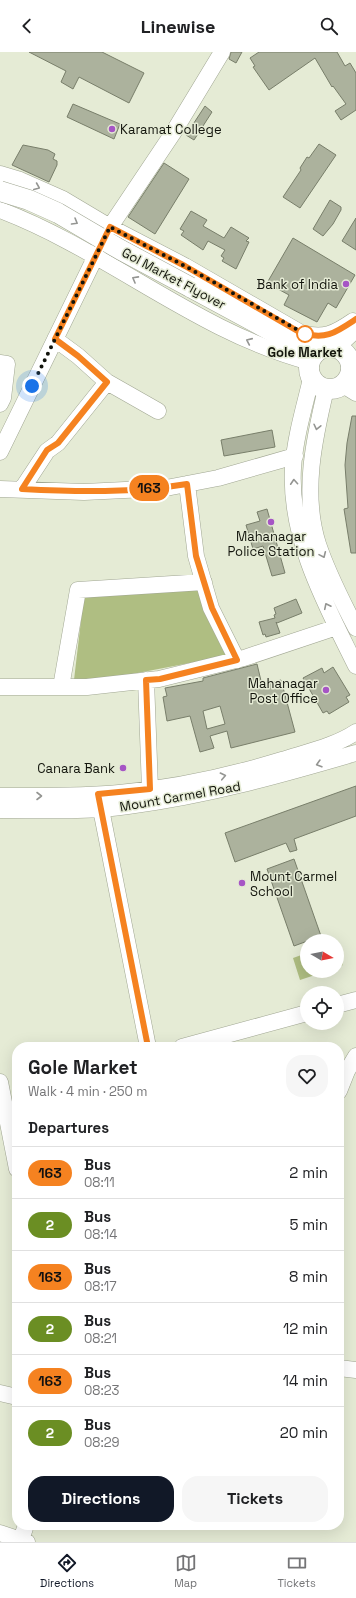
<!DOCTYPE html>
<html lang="en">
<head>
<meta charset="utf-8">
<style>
  :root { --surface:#fff; --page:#f6f6f6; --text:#202124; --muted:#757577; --line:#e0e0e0; --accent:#111827 }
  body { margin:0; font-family:"Space Grotesk",sans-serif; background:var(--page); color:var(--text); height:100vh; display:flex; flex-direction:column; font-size:15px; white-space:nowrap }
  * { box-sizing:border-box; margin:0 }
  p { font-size:13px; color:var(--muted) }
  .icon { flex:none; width:22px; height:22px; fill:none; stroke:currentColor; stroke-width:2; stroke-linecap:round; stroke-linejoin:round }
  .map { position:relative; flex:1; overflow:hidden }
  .panel { position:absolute; left:12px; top:990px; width:332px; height:488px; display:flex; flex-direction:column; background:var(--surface); border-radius:16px; box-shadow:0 4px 16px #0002 }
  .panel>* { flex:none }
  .badge { padding:0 8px; border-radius:13px; font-size:14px; line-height:26px }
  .needle { width:26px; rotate:100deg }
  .buttons { position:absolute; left:300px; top:882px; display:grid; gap:8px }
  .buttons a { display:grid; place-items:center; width:44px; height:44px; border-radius:50%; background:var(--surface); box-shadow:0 4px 16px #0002; font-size:20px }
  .you { position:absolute; width:20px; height:20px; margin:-10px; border:3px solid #fff; border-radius:50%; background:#1a73e8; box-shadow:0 0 0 6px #1a73e833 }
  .map>.badge { position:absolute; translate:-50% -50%; box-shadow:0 0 0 2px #fff }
  h2 { padding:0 16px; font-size:15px; line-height:36px }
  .round { display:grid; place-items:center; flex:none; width:42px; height:42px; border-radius:16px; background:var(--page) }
  .headline { display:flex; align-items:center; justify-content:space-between; height:68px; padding:0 16px }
  h1 { font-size:19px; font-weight:700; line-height:30px }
  .primary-button { display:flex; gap:8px; margin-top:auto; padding:8px 16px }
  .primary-button a { flex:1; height:46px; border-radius:16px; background:var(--accent); color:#fff; font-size:16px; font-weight:700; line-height:46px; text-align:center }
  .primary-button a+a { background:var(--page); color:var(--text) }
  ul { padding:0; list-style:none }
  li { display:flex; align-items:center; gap:12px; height:52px; padding:0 16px; border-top:1px solid var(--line) }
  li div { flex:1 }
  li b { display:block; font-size:15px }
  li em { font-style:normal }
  li .badge { min-width:44px; font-weight:700; text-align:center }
  header { display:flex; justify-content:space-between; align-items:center; height:52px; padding:0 16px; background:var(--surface); font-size:18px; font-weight:700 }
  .menu { display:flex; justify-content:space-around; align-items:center; height:56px; border-top:1px solid var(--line); background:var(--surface); font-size:11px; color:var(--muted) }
  .menu a { display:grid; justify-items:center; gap:2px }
  .menu .on { color:var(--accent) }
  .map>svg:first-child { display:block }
  .green { fill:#afbe82 }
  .building { fill:#acb29d; stroke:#787e6a; fill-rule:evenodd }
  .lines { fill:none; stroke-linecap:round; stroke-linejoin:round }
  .minor-casing { stroke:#a0a692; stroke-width:17 }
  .major-casing { stroke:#a0a692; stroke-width:21 }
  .minor { stroke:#fff; stroke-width:16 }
  .major { stroke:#fff; stroke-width:20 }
  .major-bridge-casing { stroke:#a0a692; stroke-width:21; stroke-linecap:butt }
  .major-bridge { stroke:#fff; stroke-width:20 }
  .oneway { stroke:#949592 }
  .line-casing { stroke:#fff; stroke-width:9 }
  .line { stroke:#f58220; stroke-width:6 }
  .walk { stroke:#12140c; stroke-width:4; stroke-dasharray:0 7.2 }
  .poi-dot { fill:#a655c5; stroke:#e5ebd5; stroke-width:1.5 }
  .stop-dot { fill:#fff; stroke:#f58220; stroke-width:2 }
  .labels { text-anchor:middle; stroke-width:3; stroke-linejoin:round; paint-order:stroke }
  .poi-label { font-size:13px; fill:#12140c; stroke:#e5ebd5; text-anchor:end }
  .street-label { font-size:13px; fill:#12140c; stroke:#e5ebd5 }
  .stop-label { font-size:13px; font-weight:bold; fill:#12140c; stroke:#e5ebd5 }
</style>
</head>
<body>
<header><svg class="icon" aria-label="back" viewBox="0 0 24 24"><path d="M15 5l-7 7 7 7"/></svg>Linewise<svg class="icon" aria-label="search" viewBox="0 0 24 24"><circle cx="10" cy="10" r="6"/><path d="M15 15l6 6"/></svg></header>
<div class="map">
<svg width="356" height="1490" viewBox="0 0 356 1490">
  <rect width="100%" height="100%" fill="#e5ebd5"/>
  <path class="green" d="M198 538 226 604 122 624 74 628 84 543Z
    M337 894 343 913 337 916Z
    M307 901V919H327L300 928 293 906Z"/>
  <path class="building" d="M29 0H102L144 21 129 51 79 25 73 37 61 30 66 19Z
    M231 0H242L236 11 229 7Z
    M259 0H337L345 14 350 11 356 21V58L341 68 335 59 346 52 333 34 332 35 315 6 269 38 253 15 255 14 250 6Z
    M73 52 120 72 114 87 67 65Z
    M205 54 212 60 194 88 186 83Z
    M319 92 336 103 300 156 283 145 301 118 300 116 307 105 309 106Z
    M23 93 48 98 55 102 53 107 57 109V113L49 130 12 113Z
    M164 111 189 127 155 182 128 165Z
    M330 148 341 155V158L333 172 323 184 313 177Z
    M191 159 207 168 203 174 224 186 231 175 249 186 246 189 249 190 236 217 222 209 224 206 221 204 225 198 208 189 203 198 181 183 184 179 180 177Z
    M356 166V198L342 189Z
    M293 186 355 223 336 256 328 251 317 270 284 253 289 243 267 231Z
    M352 364H356V501H351L344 457 348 456 345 413 347 391Z
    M272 378 275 395 224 404 221 388Z
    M267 457 285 521 272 524 263 494 253 497 246 473 260 469 257 460Z
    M296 547 302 561 277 571 276 570 280 581 266 585 265 582 263 583 259 570 275 566 274 563 276 562 274 556Z
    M257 612 262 633 281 628 295 680 231 696 227 679 210 684 214 696 200 700 190 664 167 669 163 645 167 644 165 636 203 629V626ZM220 654 225 672 207 677 203 659Z
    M333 615 350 643 346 645 349 650 329 662 327 659 323 661 303 626 322 616 324 621Z
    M356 734V764L294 787 297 798 290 800 286 791 235 810 225 781Z
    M294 807 321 884 294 894 267 817Z"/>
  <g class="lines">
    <defs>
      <path id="minor" d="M0 122 20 128 63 147 110 175 185 214 301 281C324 287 334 282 353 269
        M0 158C108 199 197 280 310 310
        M55 287 78 304 107 330 158 359
        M0 311 7 312 3 346 0 352
        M350 322 356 325
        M311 327C304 356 295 386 293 416 289 487 326 553 356 614
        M343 333 356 341
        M326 337C314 387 302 442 318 492 327 519 343 551 356 576
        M0 400 110 175 173 81 222 0
        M187 432 196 504 211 556 237 608
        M0 437 84 440 166 436 218 426 295 404
        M22 437 47 399 58 391 107 330
        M146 628 150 737
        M0 635H87L159 627 244 606 337 575
        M61 635 78 538 204 530
        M0 744C40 744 79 745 119 741 174 736 229 724 282 708 307 700 335 694 356 680
        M99 747 148 995
        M0 758C43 758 86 760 128 754 206 744 281 723 356 701
        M337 953 356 948
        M182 995 307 961
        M0 1030 17 1117
        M339 1039 347 1019 356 1004
        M339 1316 356 1318
        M0 1341 17 1345
        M0 1481 27 1490
        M21 1488 26 1473"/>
      <path id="major" d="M190 235 314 302
        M309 316a21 21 0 1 1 42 0a21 21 0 1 1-42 0Z
        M333 296 356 275"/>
    </defs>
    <use href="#minor" class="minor-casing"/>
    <use href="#major" class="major-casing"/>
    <use href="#minor" class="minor"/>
    <use href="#major" class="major"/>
    <defs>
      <path id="major-bridge" d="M0 139 29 148 58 161 121 198 190 235"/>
    </defs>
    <use href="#major-bridge" class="major-bridge-casing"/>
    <use href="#major-bridge" class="major-bridge"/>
  </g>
  <defs><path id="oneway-chevron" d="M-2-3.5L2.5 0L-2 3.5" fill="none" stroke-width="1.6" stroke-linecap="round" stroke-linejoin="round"/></defs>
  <g class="oneway">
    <use href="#oneway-chevron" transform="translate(37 135) rotate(23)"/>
    <use href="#oneway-chevron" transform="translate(75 170) rotate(30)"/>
    <use href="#oneway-chevron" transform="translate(135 227) rotate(-151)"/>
    <use href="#oneway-chevron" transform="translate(249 289) rotate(-156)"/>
    <use href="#oneway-chevron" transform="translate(317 375) rotate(103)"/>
    <use href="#oneway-chevron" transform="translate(294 430) rotate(-94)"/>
    <use href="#oneway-chevron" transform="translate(323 503) rotate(66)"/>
    <use href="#oneway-chevron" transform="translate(327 554) rotate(-116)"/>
    <use href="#oneway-chevron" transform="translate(319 712) rotate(164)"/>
    <use href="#oneway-chevron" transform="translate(223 724) rotate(-12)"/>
    <use href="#oneway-chevron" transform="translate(39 744)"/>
  </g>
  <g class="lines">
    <defs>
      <path id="line" d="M148 995 98 742 150 737 146 628 160 627 237 608 212 556 196 504 187 432C133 441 77 440 22 437L47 398 58 391 107 330 78 304 55 287 110 175 185 214 301 281C326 288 335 281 356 267"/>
    </defs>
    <use href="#line" class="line-casing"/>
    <use href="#line" class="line"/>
    <path class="walk" d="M32 334 110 175 185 214 305 282"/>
  </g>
  <g class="poi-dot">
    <circle cx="112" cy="77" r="4"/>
    <circle cx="346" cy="232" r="4"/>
    <circle cx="271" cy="470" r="4"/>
    <circle cx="326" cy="638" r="4"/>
    <circle cx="123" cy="716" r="4"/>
    <circle cx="242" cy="831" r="4"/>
  </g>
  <circle class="stop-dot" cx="305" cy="282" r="8"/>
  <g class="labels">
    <g class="poi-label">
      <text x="120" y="82" text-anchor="start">Karamat College</text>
      <text x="338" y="237">Bank of India</text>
      <text x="271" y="489" text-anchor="middle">Mahanagar<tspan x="271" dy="15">Police Station</tspan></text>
      <text x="318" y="636">Mahanagar<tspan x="318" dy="15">Post Office</tspan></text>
      <text x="115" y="721">Canara Bank</text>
      <text x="250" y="829" text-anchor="start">Mount Carmel<tspan x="250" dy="15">School</tspan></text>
    </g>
    <g class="street-label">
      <text transform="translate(174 226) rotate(28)" y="5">Gol Market Flyover</text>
      <text transform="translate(180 744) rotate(-10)" y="5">Mount Carmel Road</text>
    </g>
    <g class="stop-label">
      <text x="305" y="305">Gole Market</text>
    </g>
  </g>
</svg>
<div class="buttons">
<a><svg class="needle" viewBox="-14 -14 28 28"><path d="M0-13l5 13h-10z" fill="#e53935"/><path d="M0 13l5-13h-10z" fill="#757577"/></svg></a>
<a><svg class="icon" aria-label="locate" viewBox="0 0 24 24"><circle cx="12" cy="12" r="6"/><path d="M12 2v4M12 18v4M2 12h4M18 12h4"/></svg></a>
</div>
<div class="you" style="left:32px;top:334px"></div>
<b class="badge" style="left:149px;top:436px;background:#f58220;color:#111">163</b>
<section class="panel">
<div class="headline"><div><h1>Gole Market</h1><p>Walk · 4 min · 250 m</p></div><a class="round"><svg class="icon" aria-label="heart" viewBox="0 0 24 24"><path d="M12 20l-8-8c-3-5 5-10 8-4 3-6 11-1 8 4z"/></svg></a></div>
<h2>Departures</h2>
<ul>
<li><span class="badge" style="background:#f58220;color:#111">163</span><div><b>Bus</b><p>08:11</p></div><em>2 min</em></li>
<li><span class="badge" style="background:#6b8e23;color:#fff">2</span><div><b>Bus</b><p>08:14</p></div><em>5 min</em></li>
<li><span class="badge" style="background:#f58220;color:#111">163</span><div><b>Bus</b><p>08:17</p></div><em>8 min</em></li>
<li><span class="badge" style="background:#6b8e23;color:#fff">2</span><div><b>Bus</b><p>08:21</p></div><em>12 min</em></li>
<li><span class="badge" style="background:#f58220;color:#111">163</span><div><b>Bus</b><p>08:23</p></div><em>14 min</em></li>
<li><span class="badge" style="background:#6b8e23;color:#fff">2</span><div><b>Bus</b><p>08:29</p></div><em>20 min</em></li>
</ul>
<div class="primary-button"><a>Directions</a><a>Tickets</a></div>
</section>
</div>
<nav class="menu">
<a class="on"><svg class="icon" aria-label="directions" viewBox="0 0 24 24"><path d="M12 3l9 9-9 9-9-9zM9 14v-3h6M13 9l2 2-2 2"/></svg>Directions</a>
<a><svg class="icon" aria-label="map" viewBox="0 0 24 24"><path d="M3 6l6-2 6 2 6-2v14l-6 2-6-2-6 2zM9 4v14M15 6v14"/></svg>Map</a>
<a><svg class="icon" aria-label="tickets" viewBox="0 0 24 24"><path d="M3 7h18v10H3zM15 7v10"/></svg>Tickets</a>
</nav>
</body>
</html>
